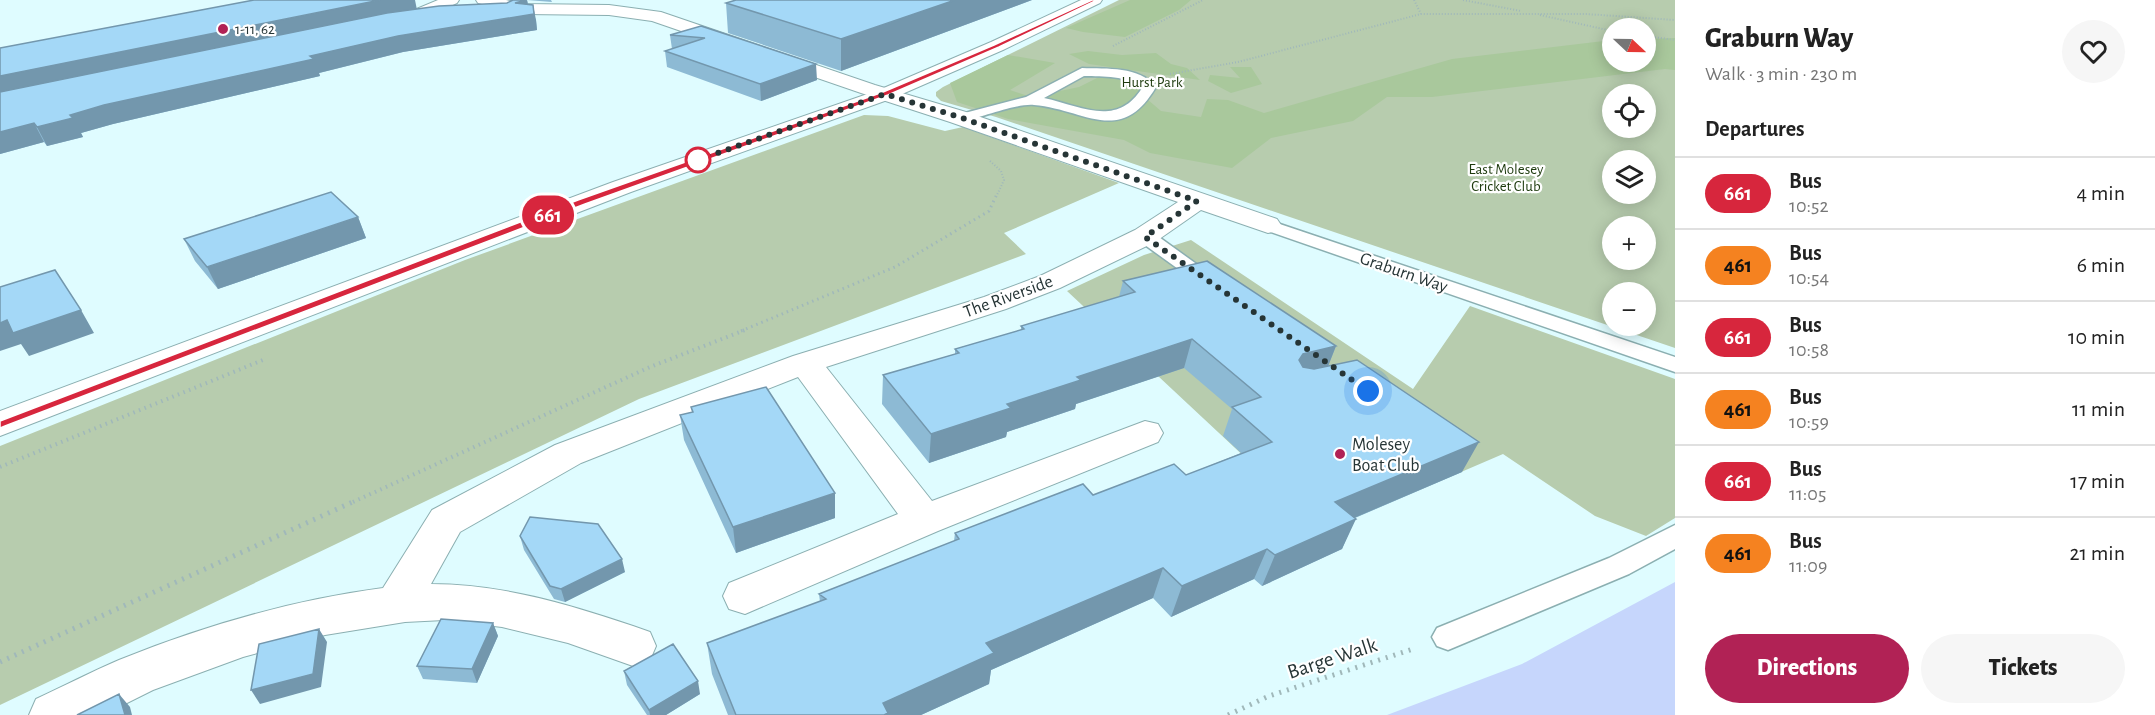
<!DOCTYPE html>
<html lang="en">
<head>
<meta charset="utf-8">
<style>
  :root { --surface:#fff; --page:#f6f6f6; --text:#222; --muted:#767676; --line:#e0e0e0; --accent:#b12255 }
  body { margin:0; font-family:"Alegreya Sans",sans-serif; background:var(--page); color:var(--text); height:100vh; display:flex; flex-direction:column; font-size:22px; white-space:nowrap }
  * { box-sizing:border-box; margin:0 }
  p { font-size:20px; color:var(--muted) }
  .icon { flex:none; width:33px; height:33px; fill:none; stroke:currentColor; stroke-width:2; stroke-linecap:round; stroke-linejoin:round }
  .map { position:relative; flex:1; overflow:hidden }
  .panel { display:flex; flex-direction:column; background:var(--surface); width:480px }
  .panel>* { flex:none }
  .badge { padding:0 12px; border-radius:20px; font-size:21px; line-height:39px }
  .needle { width:39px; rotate:112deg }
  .tools { position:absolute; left:1602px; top:18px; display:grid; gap:12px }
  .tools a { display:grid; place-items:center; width:54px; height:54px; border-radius:50%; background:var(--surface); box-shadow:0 3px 15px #0003; font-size:30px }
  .you { position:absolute; width:30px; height:30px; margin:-15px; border:4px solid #fff; border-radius:50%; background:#1a73e8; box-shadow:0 0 0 9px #1a73e833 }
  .map>.badge { position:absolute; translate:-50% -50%; box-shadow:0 0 0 3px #fff }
  h2 { padding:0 30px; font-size:22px; line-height:54px }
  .round { display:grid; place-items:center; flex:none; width:63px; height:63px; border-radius:32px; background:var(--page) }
  .head { display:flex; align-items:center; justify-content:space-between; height:102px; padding:0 30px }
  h1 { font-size:28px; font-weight:800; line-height:45px }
  .cta { display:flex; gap:12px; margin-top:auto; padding:12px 30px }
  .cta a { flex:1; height:69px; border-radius:36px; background:var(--accent); color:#fff; font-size:24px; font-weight:800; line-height:69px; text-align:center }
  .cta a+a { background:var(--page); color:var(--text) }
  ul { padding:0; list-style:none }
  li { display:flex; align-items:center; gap:18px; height:72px; padding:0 30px; border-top:2px solid var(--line) }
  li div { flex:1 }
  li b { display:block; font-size:22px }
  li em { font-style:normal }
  li .badge { min-width:66px; font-weight:700; text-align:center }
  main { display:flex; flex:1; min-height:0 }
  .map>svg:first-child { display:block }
  .green { fill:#b7ccae; fill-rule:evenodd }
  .forest { fill:#a9c89c }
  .water { fill:#c6d6fc }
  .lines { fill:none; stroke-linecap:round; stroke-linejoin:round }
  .service-casing { stroke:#8bafb1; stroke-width:3 }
  .minor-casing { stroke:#8bafb1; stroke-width:2 }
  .primary-casing { stroke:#8bafb1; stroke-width:2 }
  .path-far3 { stroke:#a0b8ba; stroke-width:2; stroke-dasharray:1 2; stroke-linecap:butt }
  .path-far2 { stroke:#a0b8ba; stroke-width:3; stroke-dasharray:1.5 4; stroke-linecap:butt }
  .path-far1 { stroke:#a0b8ba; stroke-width:4; stroke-dasharray:1.5 4.5; stroke-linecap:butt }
  .path { stroke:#a0b8ba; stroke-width:5; stroke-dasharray:2 6; stroke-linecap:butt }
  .service { fill:#fff; fill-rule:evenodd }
  .minor { fill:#fff; fill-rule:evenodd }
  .primary { fill:#fff; fill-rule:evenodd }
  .wall { fill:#8dbad4 }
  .shaded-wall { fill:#7397ad }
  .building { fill:#a4d8f7; stroke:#7397ad; stroke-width:1.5 }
  .line { fill:#d7263d; stroke:#fff; stroke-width:1.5 }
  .walk { stroke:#263536; stroke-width:6; stroke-dasharray:0 10.8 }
  .poi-dot { fill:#b12255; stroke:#fff; stroke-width:2 }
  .stop-dot { fill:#fff; stroke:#d7263d; stroke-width:3 }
  .labels { text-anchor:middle; stroke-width:4.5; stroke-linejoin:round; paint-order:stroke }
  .far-poi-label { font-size:15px; fill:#263536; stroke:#fff; text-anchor:start }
  .far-park-label { font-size:15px; fill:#1d3a0d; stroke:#fff }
  .street-label { font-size:18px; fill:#263536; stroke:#fff }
  .poi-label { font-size:18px; fill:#263536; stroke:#fff; text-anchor:start }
  .near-street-label { font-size:21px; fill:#263536; stroke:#fff }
</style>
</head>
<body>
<main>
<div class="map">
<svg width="1675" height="715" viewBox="0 0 1675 715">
  <rect width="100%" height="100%" fill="#dffcff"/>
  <path class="green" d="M1119 0H1675V348L996 117 941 101 936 96V92L943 87ZM1612 28H1646V62H1612ZM1612 94H1646V128H1612ZM1612 160H1646V194H1612ZM1612 226H1646V260H1612ZM1612 292H1646V326H1612Z
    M864 115 888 116 945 131 963 127 1119 183 1004 233 1026 254 639 399 0 705V446L465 260Z
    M1191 240 1413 389 1470 306 1675 379V518L1646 536 1595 516 1503 454 1324 531 1067 291 1144 255Z"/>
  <path class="forest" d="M1130 0H1191L1179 10 1125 37 1083 32 1066 28Z
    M1675 38V70L1665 69 1432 97H1387L1353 121 1271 138 1232 168 1150 153 1124 140 1008 119 957 102 950 83 1008 55 1055 63 1010 90 1031 97 1079 87 1099 77 1147 80 1158 89 1140 93 1161 111 1201 117 1207 99 1228 100 1264 113 1452 59 1612 40V62H1646V39Z
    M1088 51 1122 55 1156 53 1171 64 1187 68 1200 80 1089 64 1069 54Z
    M1230 67H1251L1262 84 1231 93 1208 81 1210 75 1240 78Z"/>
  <path class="water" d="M1675 582V715H1387L1522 664Z"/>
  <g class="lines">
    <defs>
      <path id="service" d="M1082 68C1107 69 1139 66 1156 87 1121 147 1084 109 1034 105 1018 103 979 118 962 122L955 118 957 115 1026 97ZM1084 76C1104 77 1126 75 1142 88 1117 128 1081 106 1044 98Z
        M1268 220 1675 357V372L1262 229 1259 225 1262 221Z
        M1145 230 1152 232 1202 268 1205 272C1198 281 1182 286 1171 283L1168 279 1171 275 1181 271 1138 240 1136 236 1138 232Z
        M1675 525V549L1629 574 1448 650 1437 646 1432 637 1437 628 1609 558Z"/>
      <path id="minor" d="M438 0H459L457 3 419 21 413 22 405 17 407 13Z
        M476 0H506L524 4 609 5 661 12 875 85 966 112 1277 219 1281 225 1277 231 1268 233 1201 210 1155 242 1060 288 1006 309 826 367 932 501 1145 421 1158 424 1163 433 1158 442 938 531 745 614 729 609 723 596 729 583 898 514 798 377 581 463 460 532 431 584C501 584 568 604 633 626L650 632 656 646 650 660 633 666 568 643 502 627 444 620 405 622 325 635 243 657 153 690 103 715H29L36 699C64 686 91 672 119 660 203 626 292 600 383 588L432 510 555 445 793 356 984 297 1040 276 1135 230 1178 202 950 122 861 93 652 21 609 15 524 14 478 3Z"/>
      <path id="primary" d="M1081 0H1102L1100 3 1003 50 893 98 631 192 0 436V411L613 182 879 90 991 42Z"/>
    </defs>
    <use href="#service" class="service-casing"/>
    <use href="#minor" class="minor-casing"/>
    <use href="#primary" class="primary-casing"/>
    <path class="path-far3" d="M1414 0 1421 14
      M1463 0 1521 11
      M1540 15 1612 31
      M1646 36 1675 40
      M1113 46 1203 0
      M1170 74 1238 62 1421 14H1586L1675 20
      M990 161 1001 171 1004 180 997 195"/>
    <path class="path-far2" d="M741 331 895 267 989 211 997 194"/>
    <path class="path-far1" d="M0 467 263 360
      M353 502 650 367 745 330"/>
    <path class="path" d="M0 662 357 500
      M1228 715 1269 696 1416 648"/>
    <use href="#service" class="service"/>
    <use href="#minor" class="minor"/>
    <use href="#primary" class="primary"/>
  </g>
  <path class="wall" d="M513 0H551L552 2 527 0 528 4 536 20 537 30 403 52 319 73 320 76 113 124 81 133 83 137 47 146 44 142 0 154V48L417 9 507 3Z
    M1032 0 841 71 728 33 726 3Z
    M701 26 817 80 761 101 667 67 665 51 672 49 670 35Z
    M358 217 366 238 218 289 195 261 184 239Z
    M1123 281 1336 346 1328 366 1462 472 1355 518 1342 549 1262 586 1254 579 1171 617 1153 598 991 670 989 684 921 715H728L712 674 707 643 820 602 819 594 954 541 955 533 1093 495 1186 475 1241 453 1223 436 1232 409 1184 368 1076 404 1075 409 1007 432 1006 437 929 463 882 404 883 375 955 354V349L1021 330V326L1119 297Z
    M691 407 835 518 736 553 684 440 680 415 692 412Z
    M520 536 625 572 565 602 554 599 524 550Z
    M493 623 498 636 477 683 423 679 417 666Z
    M624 671 700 694 666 715H647L627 685Z"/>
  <path class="shaded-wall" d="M380 0H415L417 10 0 96V76Z
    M527 0 530 15 533 5 536 20 537 30 403 52 319 73 320 76 113 124 81 133 83 137 47 146 37 127 70 115 104 105 310 56Z
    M955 0H1032L841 71V39Z
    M816 64 817 80 761 101 760 84Z
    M34 123 44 142 0 154V132Z
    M358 217 366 238 218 289 207 267Z
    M81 310 94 333 29 356 21 344 0 351V323L7 320Z
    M1192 339 1184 368 1076 404 1075 409 1007 432 1006 437 929 463 931 434 1077 377Z
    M1336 346 1325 374 1292 383 1299 360 1303 354Z
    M1479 442 1462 472 1321 532 1335 502Z
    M835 493V518L736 553 733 527Z
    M1356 519 1342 549 1262 586 1275 555Z
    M1267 549 1254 579 1171 617 1182 586Z
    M622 559 625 572 565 602 561 589Z
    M1163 568 1153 598 991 670 989 684 921 715H883V703L986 643Z
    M493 623 498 636 477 683 472 669Z
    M319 629 327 642 321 687 260 704 251 690Z
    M698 681 700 694 666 715H650L649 710Z
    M119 694 130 707 132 715H125Z"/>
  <path class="building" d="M254 0H380L0 76V48Z
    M513 0H526L515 3 533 5 534 14 398 36 310 56 314 59 104 105 70 115 73 118 37 127 34 123 0 132V92L387 13 439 6 507 3Z
    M736 0H955L841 39 726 3Z
    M701 26 816 64 760 84 665 51 705 38 670 35Z
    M331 192 358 217 207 267 184 239Z
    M1207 261 1336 346 1303 354 1299 360 1303 367 1314 369 1357 360 1479 442 1335 502 1356 519 1275 555 1267 549 1182 586 1163 568 986 643 994 653 883 703 888 713 884 715H736L707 643 826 599 819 594 959 539 955 533 1083 484 1093 495 1174 464 1186 475 1272 442 1232 407 1261 397 1192 339 1077 377 1081 380 1007 404 1011 408 931 434 883 375 959 353 955 349 1024 329 1021 326 1135 292 1123 281Z
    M55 270 81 310 13 333 7 320 0 323V287Z
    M766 387 835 493 733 527 680 415 693 412 691 407Z
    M530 517 598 524 622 559 561 589 550 586 520 536Z
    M441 619 493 623 472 669 417 666Z
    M319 629 313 674 251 690 259 644Z
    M673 644 698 681 649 710 624 671Z
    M119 694 125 715H77Z"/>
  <path class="line" d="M1092 0H1097L999 47 888 95 585 204 5 426 0 428V421L578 200 883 92 994 45Z"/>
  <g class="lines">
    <path class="walk" d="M698 160 885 94 962 118 1197 201 1145 237 1368 391"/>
  </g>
  <g class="poi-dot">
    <circle cx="223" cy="29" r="6"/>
    <circle cx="1340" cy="454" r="6"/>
  </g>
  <circle class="stop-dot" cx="698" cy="160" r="12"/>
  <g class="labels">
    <g class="far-poi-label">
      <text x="235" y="34">1-11, 62</text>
    </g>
    <g class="far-park-label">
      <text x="1152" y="87">Hurst Park</text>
      <text x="1506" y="174">East Molesey<tspan x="1506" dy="17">Cricket Club</tspan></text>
    </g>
    <g class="street-label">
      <text transform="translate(1404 272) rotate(19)" y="6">Graburn Way</text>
      <text transform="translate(1008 296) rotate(-20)" y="6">The Riverside</text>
    </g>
    <g class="poi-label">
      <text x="1352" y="450">Molesey<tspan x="1352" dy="21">Boat Club</tspan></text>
    </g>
    <g class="near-street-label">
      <text transform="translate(1332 658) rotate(-18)" y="7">Barge Walk</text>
    </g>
  </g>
</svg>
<div class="tools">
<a><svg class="needle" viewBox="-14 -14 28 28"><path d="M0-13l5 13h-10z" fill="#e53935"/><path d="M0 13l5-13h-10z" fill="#767676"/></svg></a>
<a><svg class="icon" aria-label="locate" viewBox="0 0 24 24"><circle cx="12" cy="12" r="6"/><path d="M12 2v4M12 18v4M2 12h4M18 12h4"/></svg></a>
<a><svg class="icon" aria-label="layers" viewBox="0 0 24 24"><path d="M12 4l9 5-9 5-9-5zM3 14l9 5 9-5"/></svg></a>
<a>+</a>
<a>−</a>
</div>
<div class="you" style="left:1368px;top:391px"></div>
<b class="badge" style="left:548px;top:215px;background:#d7263d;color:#fff">661</b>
</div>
<section class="panel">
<div class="head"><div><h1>Graburn Way</h1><p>Walk · 3 min · 230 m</p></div><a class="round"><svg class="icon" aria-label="heart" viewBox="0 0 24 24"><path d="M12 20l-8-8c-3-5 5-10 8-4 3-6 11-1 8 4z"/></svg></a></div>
<h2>Departures</h2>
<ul>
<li><span class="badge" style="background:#d7263d;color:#fff">661</span><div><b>Bus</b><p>10:52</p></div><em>4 min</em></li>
<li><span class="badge" style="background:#f58220;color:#111">461</span><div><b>Bus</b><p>10:54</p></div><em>6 min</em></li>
<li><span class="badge" style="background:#d7263d;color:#fff">661</span><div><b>Bus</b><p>10:58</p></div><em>10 min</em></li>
<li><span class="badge" style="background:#f58220;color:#111">461</span><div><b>Bus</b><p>10:59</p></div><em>11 min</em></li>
<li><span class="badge" style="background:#d7263d;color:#fff">661</span><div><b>Bus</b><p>11:05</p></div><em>17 min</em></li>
<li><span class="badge" style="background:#f58220;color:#111">461</span><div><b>Bus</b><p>11:09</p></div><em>21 min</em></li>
</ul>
<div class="cta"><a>Directions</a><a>Tickets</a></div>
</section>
</main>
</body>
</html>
